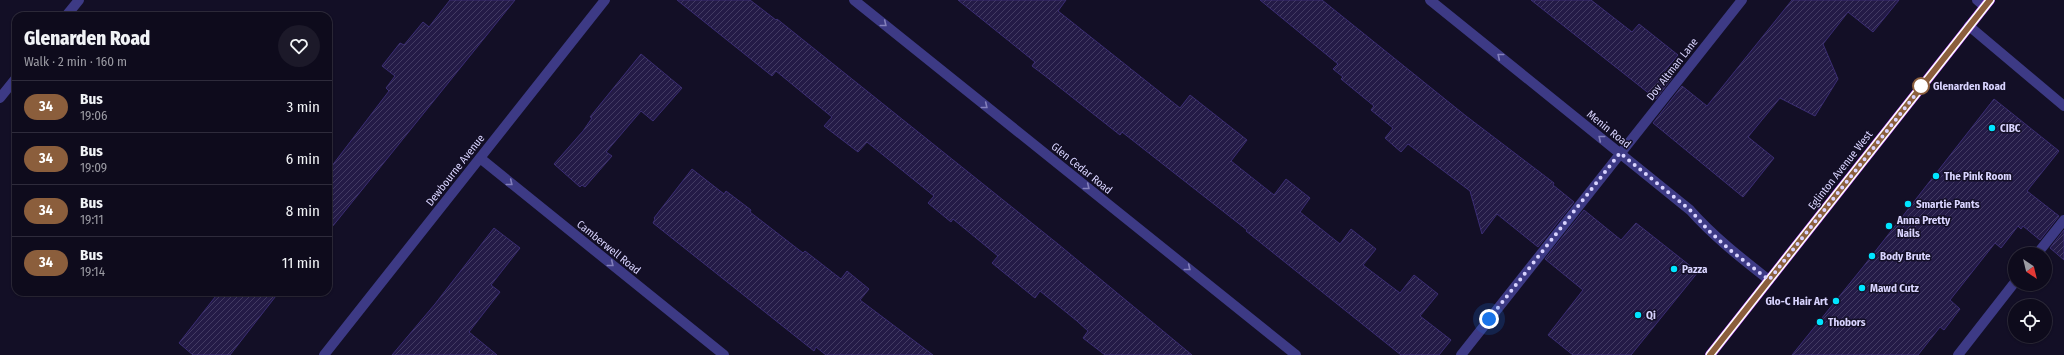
<!DOCTYPE html>
<html lang="en">
<head>
<meta charset="utf-8">
<style>
  :root { --surface:#0e0b1c; --page:#1c1929; --text:#f1f3f6; --muted:#9b9ba3; --line:#2e2b3b }
  body { margin:0; font-family:"Fira Sans Condensed",sans-serif; background:var(--page); color:var(--text); height:100vh; display:flex; flex-direction:column; font-size:15px; white-space:nowrap }
  * { box-sizing:border-box; margin:0 }
  p { font-size:13px; color:var(--muted) }
  .icon { flex:none; width:22px; height:22px; fill:none; stroke:currentColor; stroke-width:2; stroke-linecap:round; stroke-linejoin:round }
  .map { position:relative; flex:1; overflow:hidden }
  .side { position:absolute; left:12px; top:12px; width:320px; height:284px; display:flex; flex-direction:column; background:var(--surface); border-radius:12px; box-shadow:0 1px 3px #0004,0 0 0 1px var(--line) }
  .side>* { flex:none }
  .badge { padding:0 8px; border-radius:13px; font-size:14px; line-height:26px }
  .needle { width:26px; rotate:145deg }
  .buttons { position:absolute; left:2008px; top:247px; display:grid; gap:8px }
  .buttons a { display:grid; place-items:center; width:44px; height:44px; border-radius:50%; background:var(--surface); box-shadow:0 1px 3px #0004,0 0 0 1px var(--line); font-size:20px }
  .you { position:absolute; width:20px; height:20px; margin:-10px; border:3px solid #fff; border-radius:50%; background:#1a73e8; box-shadow:0 0 0 6px #1a73e833 }
  .map>.badge { position:absolute; translate:-50% -50%; box-shadow:0 0 0 2px #fff }
  .round { display:grid; place-items:center; flex:none; width:42px; height:42px; border-radius:21px; background:var(--page) }
  .headline { display:flex; align-items:center; justify-content:space-between; height:68px; padding:0 12px }
  h1 { font-size:19px; font-weight:800; line-height:30px }
  ul { padding:0; list-style:none }
  li { display:flex; align-items:center; gap:12px; height:52px; padding:0 12px; border-top:1px solid var(--line) }
  li div { flex:1 }
  li b { display:block; font-size:15px }
  li em { font-style:normal }
  li .badge { min-width:44px; font-weight:700; text-align:center }
  .map>svg:first-child { display:block }
  .building { fill:url(#building-hatch); stroke:#3b2d73 }
  .lines { fill:none; stroke-linecap:round; stroke-linejoin:round }
  .minor { stroke:#3d3a85; stroke-width:10 }
  .major { stroke:#c25bff; stroke-width:10 }
  .oneway { stroke:#837fbc }
  .line-casing { stroke:#fff; stroke-width:9 }
  .line { stroke:#8b5e3c; stroke-width:6 }
  .walk { stroke:#d9d4ff; stroke-width:4; stroke-dasharray:0 7.2 }
  .stop-dot { fill:#fff; stroke:#8b5e3c; stroke-width:2 }
  .poi-dot { fill:#00e5ff; stroke:#130f26; stroke-width:1.5 }
  .labels { text-anchor:middle; stroke-width:3; stroke-linejoin:round; paint-order:stroke }
  .street-label { font-size:11px; fill:#d9d4ff; stroke:#130f26 }
  .stop-label { font-size:11px; font-weight:bold; fill:#d9d4ff; stroke:#130f26; text-anchor:start }
  .poi-label { font-size:11px; font-weight:bold; fill:#d9d4ff; stroke:#130f26; text-anchor:start }
</style>
</head>
<body>
<div class="map">
<svg width="2064" height="355" viewBox="0 0 2064 355">
  <defs>
    <pattern id="building-hatch" width="6" height="6" patternUnits="userSpaceOnUse"><rect width="6" height="6" fill="#241b47"/><path d="M-1 1l2-2M0 6l6-6M5 7l2-2" fill="none" stroke="#433b63"/></pattern>
  </defs>
  <rect width="100%" height="100%" fill="#130f26"/>
  <path class="building" d="M450 0H515L328 232V171L389 91 386 88 395 76 382 66 400 43 404 45 423 22 429 27Z
    M677 0H750L776 20 777 19 1058 244 1192 355H1105L1083 338 1088 331 1077 321 1040 291 1035 298 992 263 998 256 953 219 951 222 928 203 934 196 867 142 858 152 824 126 832 117 776 71 772 76Z
    M958 0H1066L1058 11 1180 108 1190 95 1247 140 1231 161 1274 195 1286 179 1310 198 1300 212 1340 244 1351 229 1376 249 1363 265 1400 293 1414 275 1438 294 1420 316 1451 340 1439 355H1401L1246 231 1247 230 1122 132 1120 135 1044 75 1032 66 1035 62Z
    M1260 0H1322L1466 116 1554 183 1553 185 1574 202 1538 247 1497 214 1482 234 1470 191 1408 144 1401 152 1385 138 1393 128 1371 110 1374 106 1341 79 1343 77 1333 69 1338 64Z
    M1531 0H1591L1632 32 1639 24 1678 55 1664 72 1672 78 1656 99Z
    M1792 0H1899L1873 32 1848 12 1823 44 1838 79 1815 116 1780 98 1748 137 1774 158 1743 197 1653 123 1682 86 1707 106Z
    M641 54 682 88 653 121 641 111 606 152 612 156 585 187 582 185 580 187 554 164 583 131 592 118 590 117Z
    M1994 99 2059 151 2027 191 2059 216 2040 240 2023 226 2021 229 2018 226 2001 248 1995 243 1950 300 1960 309 1944 330 1940 327 1918 355H1792L1863 267Z
    M692 169 724 194 726 191 751 210 750 212 803 253 805 251 841 279 847 271 869 289 860 300 933 355H826L816 347 814 351 653 223 655 219 654 218Z
    M1584 210 1621 240 1636 223 1698 272 1631 355H1573L1548 335 1583 290 1545 259Z
    M494 228 520 248 491 285 500 292 469 332 497 355H392L435 304Z
    M2064 230V260L2050 248Z
    M219 292H279L230 355H193L179 343Z"/>
  <g class="lines">
    <path class="minor" d="M854 0 1296 355
      M1430 0 1690 210C1714 237 1741 258 1769 280
      M1977 0 1984 6
      M66 16 79 0
      M1969 26 2064 106
      M0 98 16 78
      M480 158 724 355
      M2037 254 2064 220
      M324 355 605 0
      M1461 355 1742 0
      M1958 355 2015 282"/>
    <path class="major" d="M1710 355 1990 0"/>
  </g>
  <defs><path id="oneway-chevron" d="M-2-3.5L2.5 0L-2 3.5" fill="none" stroke-width="1.6" stroke-linecap="round" stroke-linejoin="round"/></defs>
  <g class="oneway">
    <use href="#oneway-chevron" transform="translate(884 24) rotate(39)"/>
    <use href="#oneway-chevron" transform="translate(1500 56) rotate(-141)"/>
    <use href="#oneway-chevron" transform="translate(985 106) rotate(39)"/>
    <use href="#oneway-chevron" transform="translate(1601 138) rotate(-141)"/>
    <use href="#oneway-chevron" transform="translate(510 183) rotate(39)"/>
    <use href="#oneway-chevron" transform="translate(1087 187) rotate(39)"/>
    <use href="#oneway-chevron" transform="translate(611 264) rotate(39)"/>
    <use href="#oneway-chevron" transform="translate(1188 268) rotate(39)"/>
  </g>
  <g class="lines">
    <defs>
      <path id="line" d="M1710 355 1990 0"/>
    </defs>
    <use href="#line" class="line-casing"/>
    <use href="#line" class="line"/>
    <path class="walk" d="M1489 319 1620 153 1690 210 1709 231 1730 250 1769 280 1924 84 1921 86"/>
  </g>
  <circle class="stop-dot" cx="1921" cy="86" r="8"/>
  <g class="poi-dot">
    <circle cx="1992" cy="128" r="4"/>
    <circle cx="1936" cy="176" r="4"/>
    <circle cx="1908" cy="204" r="4"/>
    <circle cx="1889" cy="226" r="4"/>
    <circle cx="1872" cy="256" r="4"/>
    <circle cx="1674" cy="269" r="4"/>
    <circle cx="1862" cy="288" r="4"/>
    <circle cx="1836" cy="301" r="4"/>
    <circle cx="1638" cy="315" r="4"/>
    <circle cx="1820" cy="322" r="4"/>
  </g>
  <g class="labels">
    <g class="street-label">
      <text transform="translate(1672 69) rotate(-52)" y="4">Dov Altman Lane</text>
      <text transform="translate(1609 129) rotate(39)" y="4">Menin Road</text>
      <text transform="translate(1082 168) rotate(39)" y="4">Glen Cedar Road</text>
      <text transform="translate(455 170) rotate(-52)" y="4">Dewbourne Avenue</text>
      <text transform="translate(1840 170) rotate(-52)" y="4">Eglinton Avenue West</text>
      <text transform="translate(609 247) rotate(39)" y="4">Camberwell Road</text>
    </g>
    <g class="stop-label">
      <text x="1933" y="90">Glenarden Road</text>
    </g>
    <g class="poi-label">
      <text x="2000" y="132">CIBC</text>
      <text x="1944" y="180">The Pink Room</text>
      <text x="1916" y="208">Smartie Pants</text>
      <text x="1897" y="224">Anna Pretty<tspan x="1897" dy="13">Nails</tspan></text>
      <text x="1880" y="260">Body Brute</text>
      <text x="1682" y="273">Pazza</text>
      <text x="1870" y="292">Mawd Cutz</text>
      <text x="1828" y="305" text-anchor="end">Glo-C Hair Art</text>
      <text x="1646" y="319">Qi</text>
      <text x="1828" y="326">Thobors</text>
    </g>
  </g>
</svg>
<div class="buttons">
<a><svg class="needle" viewBox="-14 -14 28 28"><path d="M0-13l5 13h-10z" fill="#e53935"/><path d="M0 13l5-13h-10z" fill="#9b9ba3"/></svg></a>
<a><svg class="icon" aria-label="locate" viewBox="0 0 24 24"><circle cx="12" cy="12" r="6"/><path d="M12 2v4M12 18v4M2 12h4M18 12h4"/></svg></a>
</div>
<div class="you" style="left:1489px;top:319px"></div>
<section class="side">
<div class="headline"><div><h1>Glenarden Road</h1><p>Walk · 2 min · 160 m</p></div><a class="round"><svg class="icon" aria-label="heart" viewBox="0 0 24 24"><path d="M12 20l-8-8c-3-5 5-10 8-4 3-6 11-1 8 4z"/></svg></a></div>
<ul>
<li><span class="badge" style="background:#8b5e3c;color:#fff">34</span><div><b>Bus</b><p>19:06</p></div><em>3 min</em></li>
<li><span class="badge" style="background:#8b5e3c;color:#fff">34</span><div><b>Bus</b><p>19:09</p></div><em>6 min</em></li>
<li><span class="badge" style="background:#8b5e3c;color:#fff">34</span><div><b>Bus</b><p>19:11</p></div><em>8 min</em></li>
<li><span class="badge" style="background:#8b5e3c;color:#fff">34</span><div><b>Bus</b><p>19:14</p></div><em>11 min</em></li>
</ul>
</section>
</div>
</body>
</html>
